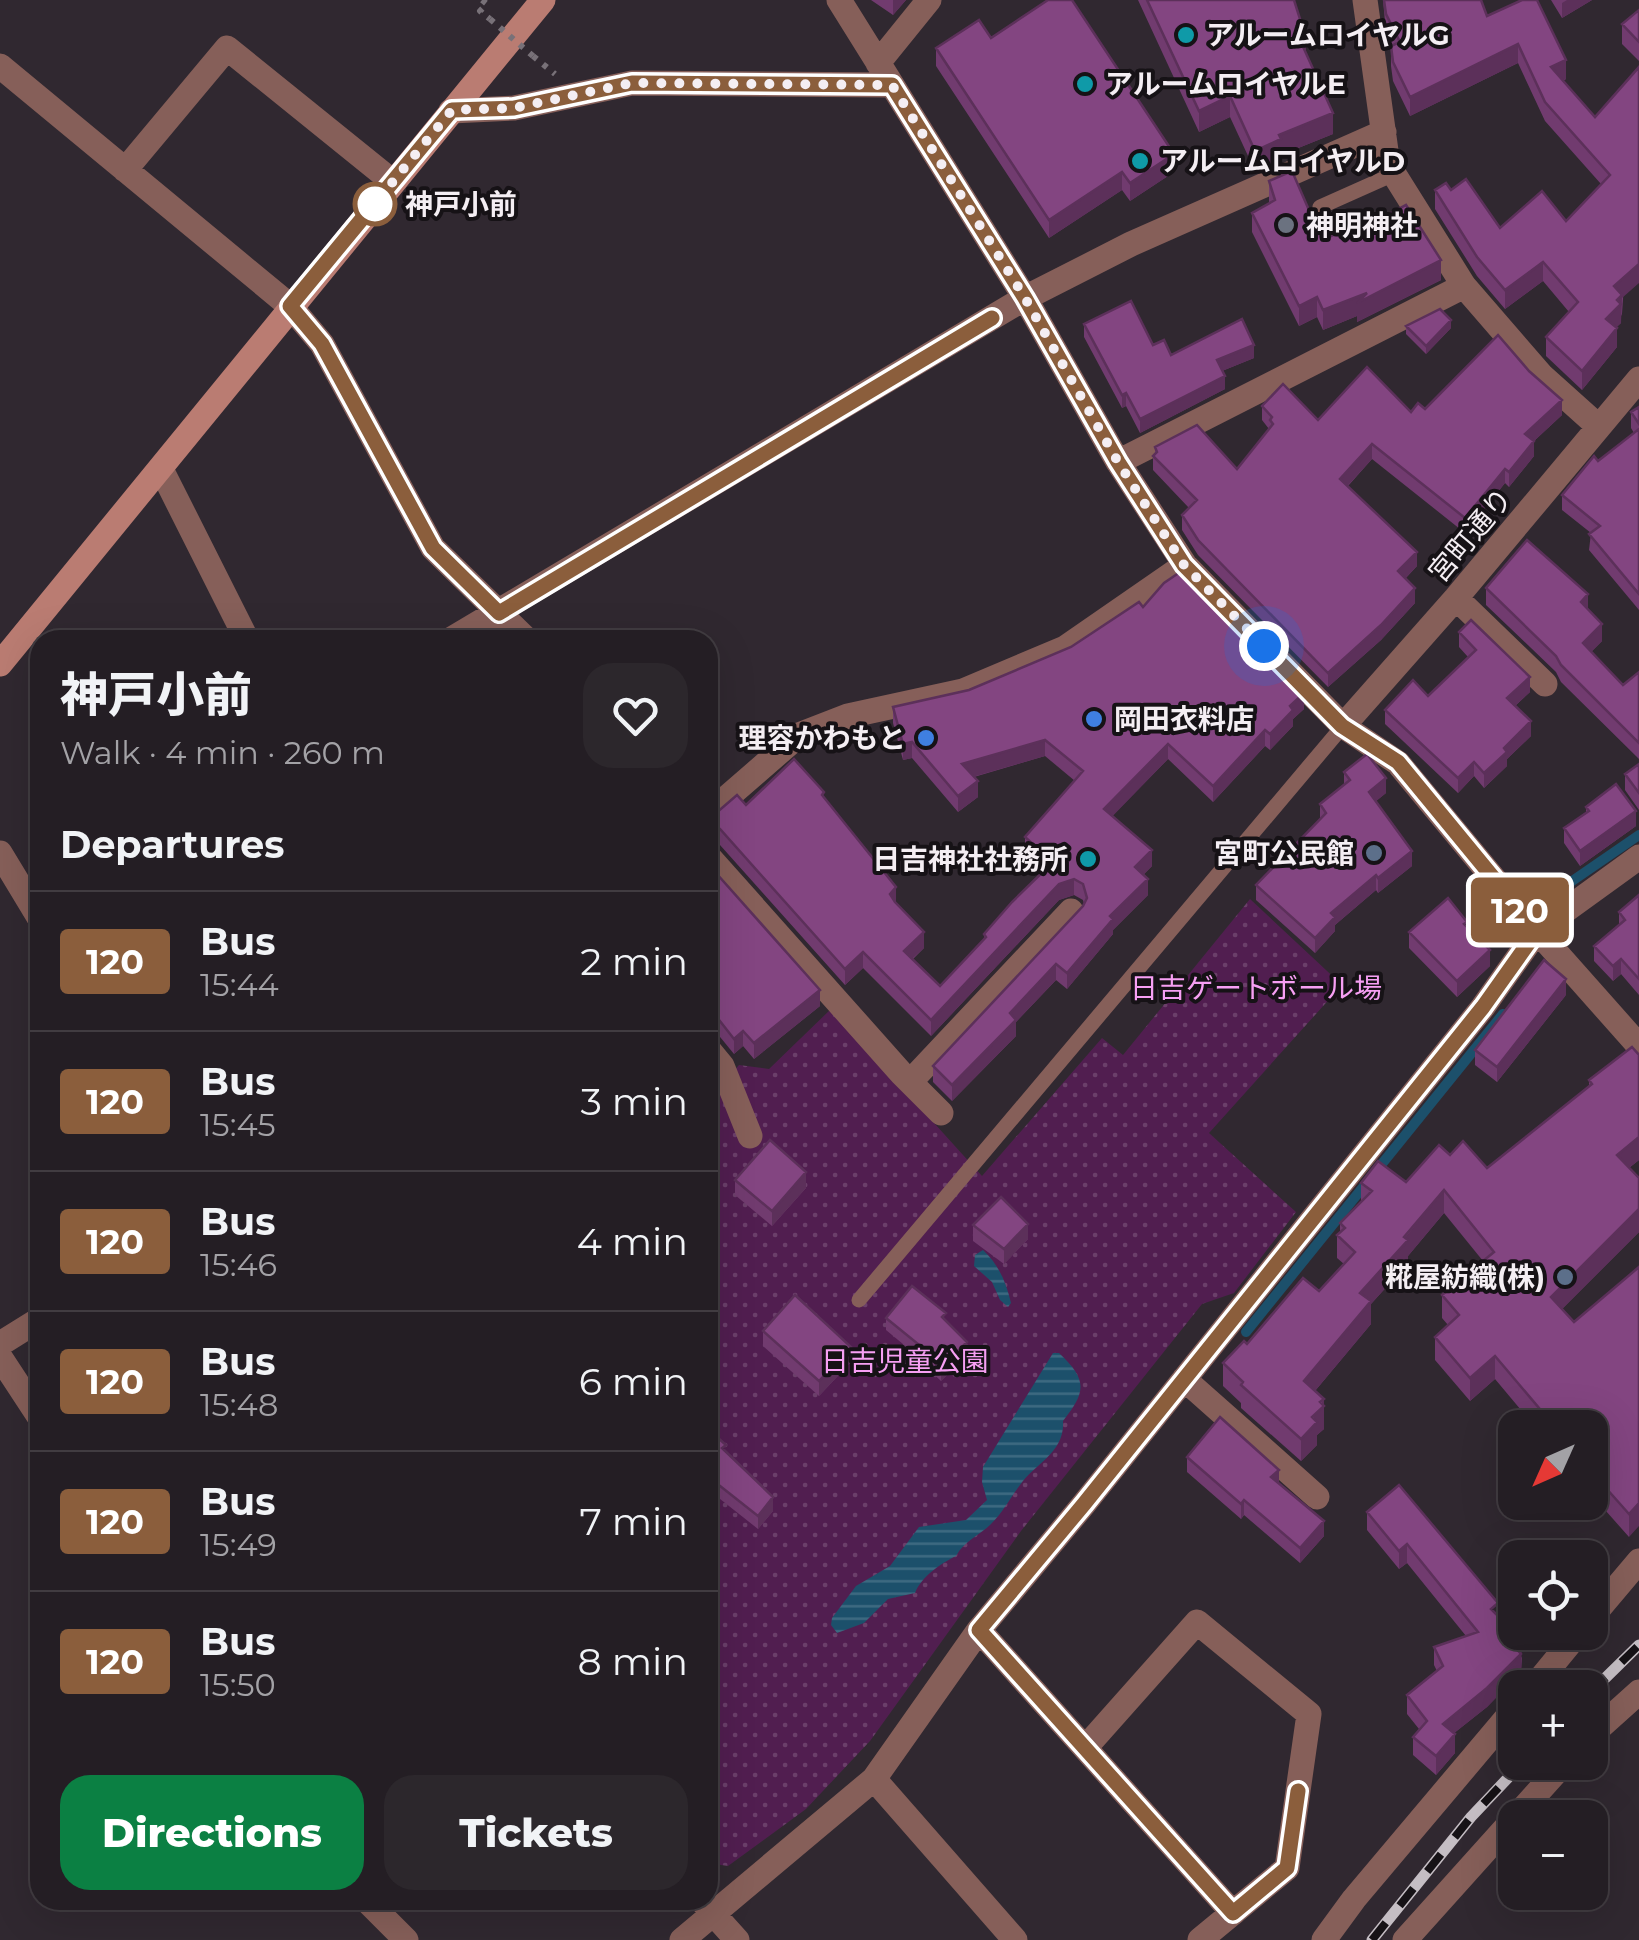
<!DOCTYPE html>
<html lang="en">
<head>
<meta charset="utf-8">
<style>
  :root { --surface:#241e24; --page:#2c272c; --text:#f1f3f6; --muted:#a3a2a6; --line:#413c41; --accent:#0b8043 }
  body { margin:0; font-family:Montserrat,"Noto Sans JP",sans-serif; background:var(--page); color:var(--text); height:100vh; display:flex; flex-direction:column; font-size:38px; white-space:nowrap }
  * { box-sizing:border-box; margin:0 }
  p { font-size:32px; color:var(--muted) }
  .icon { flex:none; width:55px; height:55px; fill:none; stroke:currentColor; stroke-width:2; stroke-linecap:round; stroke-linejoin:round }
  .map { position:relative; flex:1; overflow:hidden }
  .drawer { position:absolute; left:30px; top:630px; width:688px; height:1280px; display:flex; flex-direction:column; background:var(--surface); border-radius:30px; box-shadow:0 10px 40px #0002,0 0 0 2px var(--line) }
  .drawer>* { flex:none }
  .badge { padding:0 20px; border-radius:8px; font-size:35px; line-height:65px }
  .needle { width:65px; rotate:225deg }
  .buttons { position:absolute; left:1498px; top:1410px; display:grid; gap:20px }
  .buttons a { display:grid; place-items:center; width:110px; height:110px; border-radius:20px; background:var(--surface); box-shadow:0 10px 40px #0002,0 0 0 2px var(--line); font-size:50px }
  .you { position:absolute; width:50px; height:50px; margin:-25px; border:8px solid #fff; border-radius:50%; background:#1a73e8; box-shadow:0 0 0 15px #1a73e833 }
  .map>.badge { position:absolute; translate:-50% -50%; box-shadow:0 0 0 5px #fff }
  h2 { padding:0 30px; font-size:38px; line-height:90px }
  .round { display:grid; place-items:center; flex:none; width:105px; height:105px; border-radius:30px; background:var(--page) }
  .summary { display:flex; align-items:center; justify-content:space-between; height:170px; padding:0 30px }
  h1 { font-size:48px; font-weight:800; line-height:75px }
  .action { display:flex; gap:20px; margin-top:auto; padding:20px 30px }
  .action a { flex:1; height:115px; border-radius:30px; background:var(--accent); color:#fff; font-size:40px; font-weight:800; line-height:115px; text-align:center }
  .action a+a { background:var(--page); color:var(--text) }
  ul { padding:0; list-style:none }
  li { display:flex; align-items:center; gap:30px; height:140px; padding:0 30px; border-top:2px solid var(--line) }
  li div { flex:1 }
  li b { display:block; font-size:38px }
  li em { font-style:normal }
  li .badge { min-width:110px; font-weight:700; text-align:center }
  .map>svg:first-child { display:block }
  .grass { fill:url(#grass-dots) }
  .water { fill:url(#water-rules) }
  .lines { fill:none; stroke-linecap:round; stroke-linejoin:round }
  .stream { stroke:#1c506b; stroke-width:10 }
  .path { stroke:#787178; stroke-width:6; stroke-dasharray:5 8; stroke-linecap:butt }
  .lane { stroke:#865f59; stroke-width:15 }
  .street { stroke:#865f59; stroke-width:25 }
  .secondary { stroke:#ba7c72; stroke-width:25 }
  .rail-casing { stroke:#c5bec4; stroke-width:11 }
  .rail { stroke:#161216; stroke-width:8; stroke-dasharray:22; stroke-linecap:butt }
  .path-bridge { stroke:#787178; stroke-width:6; stroke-dasharray:5 8; stroke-linecap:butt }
  .wall { fill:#713b6f }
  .shaded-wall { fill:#5c305a }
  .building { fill:#834581; stroke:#5c305a; stroke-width:2.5 }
  .line-casing { stroke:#fff; stroke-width:22 }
  .line { stroke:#8b5e3c; stroke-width:15 }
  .walk { stroke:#f4eef3; stroke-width:10; stroke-dasharray:0 18 }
  .culture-dot { fill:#0f9aa8; stroke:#161216; stroke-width:4 }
  .stop-dot { fill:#fff; stroke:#8b5e3c; stroke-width:5 }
  .worship-dot { fill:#6b7280; stroke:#161216; stroke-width:4 }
  .shop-dot { fill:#3f7fe0; stroke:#161216; stroke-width:4 }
  .service-dot { fill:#5c6f8a; stroke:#161216; stroke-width:4 }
  .labels { text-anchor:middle; stroke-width:8; stroke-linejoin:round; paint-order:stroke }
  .poi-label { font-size:28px; font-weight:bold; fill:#f4eef3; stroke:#161216; text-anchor:start }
  .stop-label { font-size:28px; font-weight:bold; fill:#f4eef3; stroke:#161216; text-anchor:start }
  .street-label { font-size:28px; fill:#f4eef3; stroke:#161216 }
  .park-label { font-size:28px; fill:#f69ff3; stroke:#161216 }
</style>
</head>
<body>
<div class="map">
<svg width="1639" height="1940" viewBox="0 0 1639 1940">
  <defs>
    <pattern id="grass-dots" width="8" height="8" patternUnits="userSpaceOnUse" patternTransform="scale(2.5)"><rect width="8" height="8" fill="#511e50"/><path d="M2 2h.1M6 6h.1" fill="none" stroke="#6b3f6a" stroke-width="1.8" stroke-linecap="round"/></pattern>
    <pattern id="water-rules" width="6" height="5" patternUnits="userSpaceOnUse" patternTransform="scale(2.5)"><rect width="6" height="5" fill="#1c506b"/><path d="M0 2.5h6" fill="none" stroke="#3e6a81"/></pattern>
  </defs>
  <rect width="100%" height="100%" fill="#302830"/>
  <path class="grass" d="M1250 899 1342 985 1209 1133 1296 1212 1234 1293 1202 1304 1021 1531 870 1741 806 1809 728 1866 708 1863V1099L739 1065 769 1069 831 1009 982 1176 1102 1038 1123 1055Z"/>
  <path class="water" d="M983 1250C999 1265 1006 1282 1011 1303L1008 1307 1000 1300 992 1282 974 1266 975 1255Z
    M1053 1353H1059C1088 1380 1086 1392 1063 1421 1065 1453 1035 1463 1020 1485 1010 1498 1003 1512 991 1524 980 1535 964 1541 956 1556 940 1564 922 1576 915 1593L888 1599 864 1623 837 1633 831 1625 832 1618 856 1586 890 1566 919 1527 966 1520 987 1500 982 1482 983 1467Z"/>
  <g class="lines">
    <path class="stream" d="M1546 899 1639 835
      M1246 1332 1503 1014"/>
    <path class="path" d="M482 0 487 4 480 11 490 19
      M533 56 555 74"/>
    <path class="lane" d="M1320 207 1394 174
      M859 1300 1343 726"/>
    <path class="street" d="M839 0 1025 298 1118 462 1185 565 1343 726 1398 763 1537 931 1639 1046
      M1365 0 1387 158 1394 174 1464 286 1541 375 1599 427
      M878 63 929 0
      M0 66 290 306 322 344 433 548 527 640
      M451 111 514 108 632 83 892 85
      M125 170 227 48 393 182
      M1118 462 1464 286
      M161 469 247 640
      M1456 598 1545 684
      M450 640 1025 298 1131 244 1384 132
      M1343 726 1456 598 1639 379
      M708 814 799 735 848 716 963 691 1065 648 1185 565
      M0 853 40 919
      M708 856 902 1074 941 1113
      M708 1049 722 1066 750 1136
      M910 1082 1071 911
      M0 1344 40 1319
      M0 1357 40 1418
      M1184 1379 1317 1497
      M1590 1619 1639 1561
      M979 1630 1233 1913
      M1533 1688 1579 1632
      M1590 1736 1639 1692
      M1085 1748 1197 1622 1309 1714 1287 1868 1200 1940
      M874 1779 1015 1940
      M366 1900 406 1940
      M701 1900 737 1940
      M682 1940 874 1779 979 1630 1084 1504 1483 1007 1537 931 1639 857
      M1324 1940 1354 1899 1515 1708
      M1405 1940 1565 1762"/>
    <path class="secondary" d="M0 664 543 0"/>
    <defs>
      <path id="rail" d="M1590 1693 1639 1645
        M1372 1940 1471 1817 1523 1762"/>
    </defs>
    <use href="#rail" class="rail-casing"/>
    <use href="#rail" class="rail"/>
    <path class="path-bridge" d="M490 19 533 56"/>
  </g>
  <path class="wall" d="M871 0H906L893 15Z
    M1138 0H1294L1306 54 1333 134 1281 155V160L1255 171 1230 117 1199 132Z
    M1383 0H1481L1487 16 1566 79 1563 81 1595 117 1639 67 1622 314 1621 316V323L1616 327 1617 347 1582 390 1546 356V337L1569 312 1543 281 1505 309 1477 276 1435 209V190H1451L1500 228 1566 221 1601 184 1545 121 1518 63 1410 116 1393 81 1391 66V46H1392L1386 33Z
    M1551 0H1592L1562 18Z
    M1639 10V61L1622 44V24Z
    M991 38 1174 172 1130 201 1122 190 1049 238 936 66V48Z
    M1269 181 1322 240 1363 228 1441 280 1357 322V316L1323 330 1317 317 1299 326 1252 232V213L1269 203Z
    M1084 324 1171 355 1254 358 1222 371 1225 389 1140 433 1126 406 1122 408 1084 337Z
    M1406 326 1451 328 1426 354 1406 334Z
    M1262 406 1318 420 1425 409 1562 415 1534 441V456L1509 487 1505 483 1465 533 1372 459 1348 486 1417 566 1405 579 1415 603 1381 640 1328 687 1198 555 1182 530V515L1189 508 1153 470V456L1155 454V447L1237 469 1269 429 1262 420Z
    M1639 407V610L1589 550 1591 533 1562 510V495L1598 461 1634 433 1631 428V412Z
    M1486 588 1588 610 1602 641 1591 652 1623 685 1639 672V759L1561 682 1556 672 1486 605Z
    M1143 607 1304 709 1293 719V726L1270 750 1265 746 1213 802 1168 759 1112 816 1152 866 1143 875 1148 895 1113 930V934L1067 989 1056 980 1016 1022V1036L952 1101 933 1082V1066L1084 904 1083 900 1074 895 1059 900 931 1036 863 968 845 985 720 845 712 840 708 841V820L746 805 824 798 924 948 913 959 940 986 984 940V934L1044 870 1025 853V837L1075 781 1045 756 974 777 978 797 958 812 912 758 903 760 893 723V707L969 690 1071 647Z
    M1459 632 1530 692 1515 706 1531 736 1507 759V766L1484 788 1474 776 1458 793 1385 724V710L1428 696 1468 657 1459 647Z
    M1639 764V810L1625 790V774Z
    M1344 772 1386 793 1376 801 1412 866 1378 893 1376 890 1335 925V931L1315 953 1256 900V885L1320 820V804L1344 785Z
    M1586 807 1636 826 1580 866 1564 843V828L1586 813Z
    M708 864 820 1006 754 1059 743 1046 734 1054 716 1032 710 1033 708 1031Z
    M1639 895V995L1621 974 1613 981 1594 961V946L1619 925V912Z
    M1409 932 1490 966 1457 997 1409 948Z
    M1566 995 1497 1082 1475 1065V1050Z
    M1639 1055V1160L1629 1168 1639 1178V1232L1562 1309 1574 1322 1639 1267 1629 1537 1590 1493V1428H1536L1495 1379 1470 1401 1435 1360V1337L1448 1325 1442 1318V1295L1483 1261 1444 1213 1408 1256V1263L1371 1304V1324L1315 1391 1324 1399V1429L1317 1435V1445L1301 1461 1241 1408V1403L1223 1386V1363L1247 1344 1319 1291 1344 1264 1337 1258V1235L1340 1232V1223L1361 1202V1183L1406 1182 1450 1155 1487 1168 1589 1086V1080Z
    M735 1180 806 1188 772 1226 735 1195Z
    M973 1225 1028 1239 1004 1264 973 1241Z
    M886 1318 946 1321 967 1355 941 1381 921 1362V1359L886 1330Z
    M763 1331 851 1362 819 1396 763 1346Z
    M726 1452 773 1511 758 1529 715 1495 708 1504Z
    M1187 1457 1324 1536 1300 1563 1244 1515 1241 1519 1187 1472Z
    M1367 1512 1498 1616 1522 1658 1521 1672 1487 1707 1454 1733 1455 1753 1436 1775 1413 1755V1737L1419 1729 1407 1714V1695L1437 1671 1434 1665V1647L1466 1636 1407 1563 1399 1569 1367 1530Z"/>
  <path class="shaded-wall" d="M893 0H906L893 15Z
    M1567 0H1592L1562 18V3Z
    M1306 38V59L1300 40Z
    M1518 44V63L1410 116V97Z
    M1566 60V79L1551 86V67Z
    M1230 96V117L1199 132V111Z
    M1333 113V134L1281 155V160L1255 171V151L1279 135Z
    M1174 154V172L1130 201V183Z
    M1122 172V190L1049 238V220Z
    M1441 260V280L1357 322V316L1323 330V310Z
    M1543 262V281L1505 309V290Z
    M1639 264V283L1622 298 1621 323 1606 338V319L1614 286Z
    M1317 297V317L1299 326V306Z
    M1451 320V328L1426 354V346Z
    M1617 328V347L1582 390V371Z
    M1254 345V358L1217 373V360Z
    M1225 376V389L1140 433V419Z
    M1126 393V406L1122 408V395Z
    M1562 400V415L1534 441V456L1509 487V472L1525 434Z
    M1372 444V459L1340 494V479Z
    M1505 469V483L1465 533V518Z
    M1417 552V566L1398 586V571Z
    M1415 588V603L1381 640 1328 687V673Z
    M1588 594V610L1581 602Z
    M1602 624V641L1583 660V643Z
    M1530 677V692L1507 713V698Z
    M1304 693V709L1293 719V726L1270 750V734L1290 706Z
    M1531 721V736L1507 759V766L1484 788V773L1504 748Z
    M1265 730V746L1213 802V786Z
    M1045 740V756L962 780V764Z
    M912 742V758L903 760V744Z
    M1168 744V759L1104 825V809Z
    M1474 762V776L1458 793V778Z
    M1386 778V793L1369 807V792Z
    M978 781V797L958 812V796Z
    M1636 811V826L1580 866V851Z
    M1152 850V866L1135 883V867Z
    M1412 851V866L1378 893V878Z
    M1376 875V890L1335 925V931L1315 953V938L1331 913Z
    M1074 879V895L1059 900 931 1036V1020L1059 884Z
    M1148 879V895L1113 930V934L1067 989V973L1110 916Z
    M896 887V903L890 894Z
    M924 932V948L904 966V951Z
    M1490 950V966L1457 997V981Z
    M863 952V968L845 985V969Z
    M1621 959V974L1613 981V966Z
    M1056 964V980L1016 1022V1036L952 1101V1085L1010 1013Z
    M1566 979V995L1497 1082V1067Z
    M820 990V1006L754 1059V1043Z
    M716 1016V1032L710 1033V1018Z
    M743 1031V1046L734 1054V1039Z
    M1639 1137V1160L1617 1177V1155Z
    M806 1172V1188L772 1226V1211Z
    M1444 1190V1213L1408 1256V1263L1371 1304V1324L1304 1404V1381L1360 1293Z
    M1639 1209V1232L1551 1320V1297Z
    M1028 1224V1239L1004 1264V1249Z
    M967 1342V1355L941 1381V1368Z
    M851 1347V1362L819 1396V1381Z
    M1495 1356V1379L1470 1401V1378Z
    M1324 1399V1429L1317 1435V1445L1301 1461V1439Z
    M1279 1470V1485L1271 1477Z
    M715 1482V1495L708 1504V1490Z
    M773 1497V1511L758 1529V1516Z
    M1244 1500V1515L1241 1519V1504Z
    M1639 1503V1526L1629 1537V1514Z
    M1324 1521V1536L1300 1563V1548Z
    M1407 1544V1563L1399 1569V1551Z
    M1522 1640 1521 1672 1487 1707 1443 1742V1724Z
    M1455 1734V1753L1436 1775V1756Z"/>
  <path class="building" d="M1048 0H1072L1174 154 1130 183 1122 172 1049 220 936 48 979 20 991 38Z
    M1147 0H1294L1306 38 1300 40 1333 113 1279 135 1281 139 1255 151 1230 96 1199 111Z
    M1384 0H1481L1487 16 1522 0H1537L1566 60 1551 67 1595 117 1639 67V264L1614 286 1622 295 1617 300 1621 304 1606 319 1617 328 1582 371 1546 337 1578 302 1543 262 1505 290 1477 257 1435 190 1446 183 1451 190 1466 179 1500 228 1542 191 1566 221 1610 175 1545 102 1518 44 1410 97 1393 62 1391 46 1400 42 1386 14Z
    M1639 10V42L1622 24Z
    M1292 171 1322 240 1360 223 1363 228 1406 205 1441 260 1357 303 1367 293 1323 310 1317 297 1299 306 1252 213 1275 200 1269 181Z
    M1131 301 1153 345 1164 340 1171 355 1242 319 1254 345 1217 360 1225 376 1140 419 1126 393 1122 395 1084 324Z
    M1440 309 1451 320 1426 346 1406 326Z
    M1498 335 1529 371 1562 400 1525 434 1534 441 1509 472 1505 469 1465 518 1372 444 1340 479 1417 552 1398 571 1415 588 1381 625 1328 673 1198 540 1182 515 1197 500 1153 456 1157 452 1155 447 1197 425 1237 469 1273 424 1270 420 1272 417 1262 406 1283 384 1318 420 1367 367 1411 412 1418 403 1425 409Z
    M1639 407V424L1631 412Z
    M1639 429V594L1589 534 1600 526 1562 495 1594 456 1598 461Z
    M1527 540 1588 594 1581 602 1602 624 1583 643 1623 685 1639 672V743L1561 665 1556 656 1486 588Z
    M1183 570 1304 693 1290 706 1293 710 1270 734 1265 730 1213 786 1168 744 1104 809 1152 850 1135 867 1148 879 1110 916 1113 919 1067 973 1056 964 1010 1013 1016 1020 952 1085 933 1066 1083 906 1087 898 1083 884 1074 879 1059 884 931 1020 863 952 845 969 720 829 712 824 708 825V820L737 795 746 805 794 759 824 792 822 795 896 887 890 894 895 902 924 932 904 951 940 986 986 937 984 934 1012 902 1053 862 1025 837 1083 771 1045 740 962 764 978 781 958 796 912 742 903 744 893 707 969 690 1071 647 1139 602 1143 607 1164 583Z
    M1471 620 1530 677 1507 698 1531 721 1504 748 1507 752 1484 773 1474 762 1458 778 1385 710 1413 680 1428 696 1476 650 1459 632Z
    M1367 754 1386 778 1369 792 1412 851 1378 878 1376 875 1331 913 1335 917 1315 938 1256 885 1326 813 1320 804 1350 780 1344 772Z
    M1639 764V793L1625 774Z
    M1616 784 1636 811 1580 851 1564 828 1589 811 1586 807Z
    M708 864 820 990 754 1043 743 1031 734 1039 716 1016 710 1018 708 1015Z
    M1639 895V979L1621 959 1613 966 1594 946 1625 920 1619 912Z
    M1448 898 1467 922 1464 924 1490 950 1457 981 1409 932Z
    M1544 960 1566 979 1497 1067 1475 1050Z
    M1632 1047 1639 1055V1137L1617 1155 1639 1178V1209L1551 1297 1574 1322 1639 1267V1503L1629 1514 1590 1470V1428H1556L1495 1356 1470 1378 1435 1337 1459 1315 1442 1295 1494 1252 1444 1190 1404 1237 1408 1240 1360 1293 1371 1301 1304 1381 1324 1399 1320 1402 1324 1406 1312 1417 1317 1422 1301 1439 1241 1385 1243 1382 1223 1363 1244 1341 1247 1344 1303 1278 1319 1291 1355 1252 1337 1235 1345 1228 1340 1223 1372 1191 1361 1183 1378 1161 1406 1182 1439 1145 1450 1155 1463 1141 1487 1168 1592 1084 1589 1080Z
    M770 1140 806 1172 772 1211 735 1180Z
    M1001 1197 1028 1224 1004 1249 973 1225Z
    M912 1286 946 1313 942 1317 967 1342 941 1368 921 1350 923 1348 886 1318Z
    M795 1295 851 1347 819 1381 763 1331Z
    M1220 1417 1279 1470 1271 1477 1324 1521 1300 1548 1244 1500 1241 1504 1187 1457Z
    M708 1429 726 1445 722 1448 773 1497 758 1516 715 1482 708 1490Z
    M1399 1485 1498 1603 1491 1609 1522 1640 1515 1647 1521 1654 1487 1688 1443 1724 1455 1734 1436 1756 1413 1737 1427 1721 1407 1695 1443 1666 1434 1647 1478 1632 1407 1544 1399 1551 1367 1512Z"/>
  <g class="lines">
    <defs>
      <path id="line" d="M992 318 499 613 433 548 322 344 290 306 452 110 514 108 632 83 892 85 1025 298 1118 462 1184 565 1342 726 1398 762 1537 931 1483 1007 1084 1504 979 1630 1233 1913 1287 1868 1298 1791"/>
    </defs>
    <use href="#line" class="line-casing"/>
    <use href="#line" class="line"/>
    <path class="walk" d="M375 204 372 207 452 110 514 108 632 83 892 85 1025 298 1118 462 1184 565 1264 646"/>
  </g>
  <g class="culture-dot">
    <circle cx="1186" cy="35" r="10"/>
    <circle cx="1085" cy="84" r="10"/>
    <circle cx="1140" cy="161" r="10"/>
    <circle cx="1088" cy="859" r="10"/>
  </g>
  <circle class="stop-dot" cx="375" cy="204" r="20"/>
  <circle class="worship-dot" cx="1286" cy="225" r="10"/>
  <g class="shop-dot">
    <circle cx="1094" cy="719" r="10"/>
    <circle cx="926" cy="738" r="10"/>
  </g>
  <g class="service-dot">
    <circle cx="1374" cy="853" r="10"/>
    <circle cx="1565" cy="1277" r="10"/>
  </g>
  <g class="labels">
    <g class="poi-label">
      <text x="1206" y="45">アルームロイヤルG</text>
      <text x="1105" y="94">アルームロイヤルE</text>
      <text x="1160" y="171">アルームロイヤルD</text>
      <text x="1306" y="235">神明神社</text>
      <text x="1114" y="729">岡田衣料店</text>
      <text x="906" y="748" text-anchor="end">理容かわもと</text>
      <text x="1354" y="863" text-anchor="end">宮町公民館</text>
      <text x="1068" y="869" text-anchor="end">日吉神社社務所</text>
      <text x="1545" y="1287" text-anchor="end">糀屋紡織(株)</text>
    </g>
    <g class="stop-label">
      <text x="405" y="214">神戸小前</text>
    </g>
    <g class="street-label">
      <text transform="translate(1470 535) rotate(-50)" y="10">宮町通り</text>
    </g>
    <g class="park-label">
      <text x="1256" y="998">日吉ゲートボール場</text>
      <text x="905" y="1371">日吉児童公園</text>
    </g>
  </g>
</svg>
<div class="buttons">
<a><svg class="needle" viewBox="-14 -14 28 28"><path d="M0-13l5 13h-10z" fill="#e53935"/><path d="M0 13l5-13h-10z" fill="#a3a2a6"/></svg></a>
<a><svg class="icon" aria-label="locate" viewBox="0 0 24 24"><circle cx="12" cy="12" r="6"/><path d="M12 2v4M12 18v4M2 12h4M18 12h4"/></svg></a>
<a>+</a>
<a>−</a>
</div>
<div class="you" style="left:1264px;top:646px"></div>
<b class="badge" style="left:1520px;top:910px;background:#8b5e3c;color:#fff">120</b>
<section class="drawer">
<div class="summary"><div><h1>神戸小前</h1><p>Walk · 4 min · 260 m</p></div><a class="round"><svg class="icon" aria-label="heart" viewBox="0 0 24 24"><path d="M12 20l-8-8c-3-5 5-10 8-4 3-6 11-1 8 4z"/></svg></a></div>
<h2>Departures</h2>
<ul>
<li><span class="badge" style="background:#8b5e3c;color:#fff">120</span><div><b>Bus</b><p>15:44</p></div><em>2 min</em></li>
<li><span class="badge" style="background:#8b5e3c;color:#fff">120</span><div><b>Bus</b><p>15:45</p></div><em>3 min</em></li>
<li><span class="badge" style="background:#8b5e3c;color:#fff">120</span><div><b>Bus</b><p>15:46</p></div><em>4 min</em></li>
<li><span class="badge" style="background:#8b5e3c;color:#fff">120</span><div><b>Bus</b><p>15:48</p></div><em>6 min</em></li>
<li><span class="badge" style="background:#8b5e3c;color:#fff">120</span><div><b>Bus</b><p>15:49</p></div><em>7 min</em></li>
<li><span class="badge" style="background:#8b5e3c;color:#fff">120</span><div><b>Bus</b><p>15:50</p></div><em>8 min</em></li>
</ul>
<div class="action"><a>Directions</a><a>Tickets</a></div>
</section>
</div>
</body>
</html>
